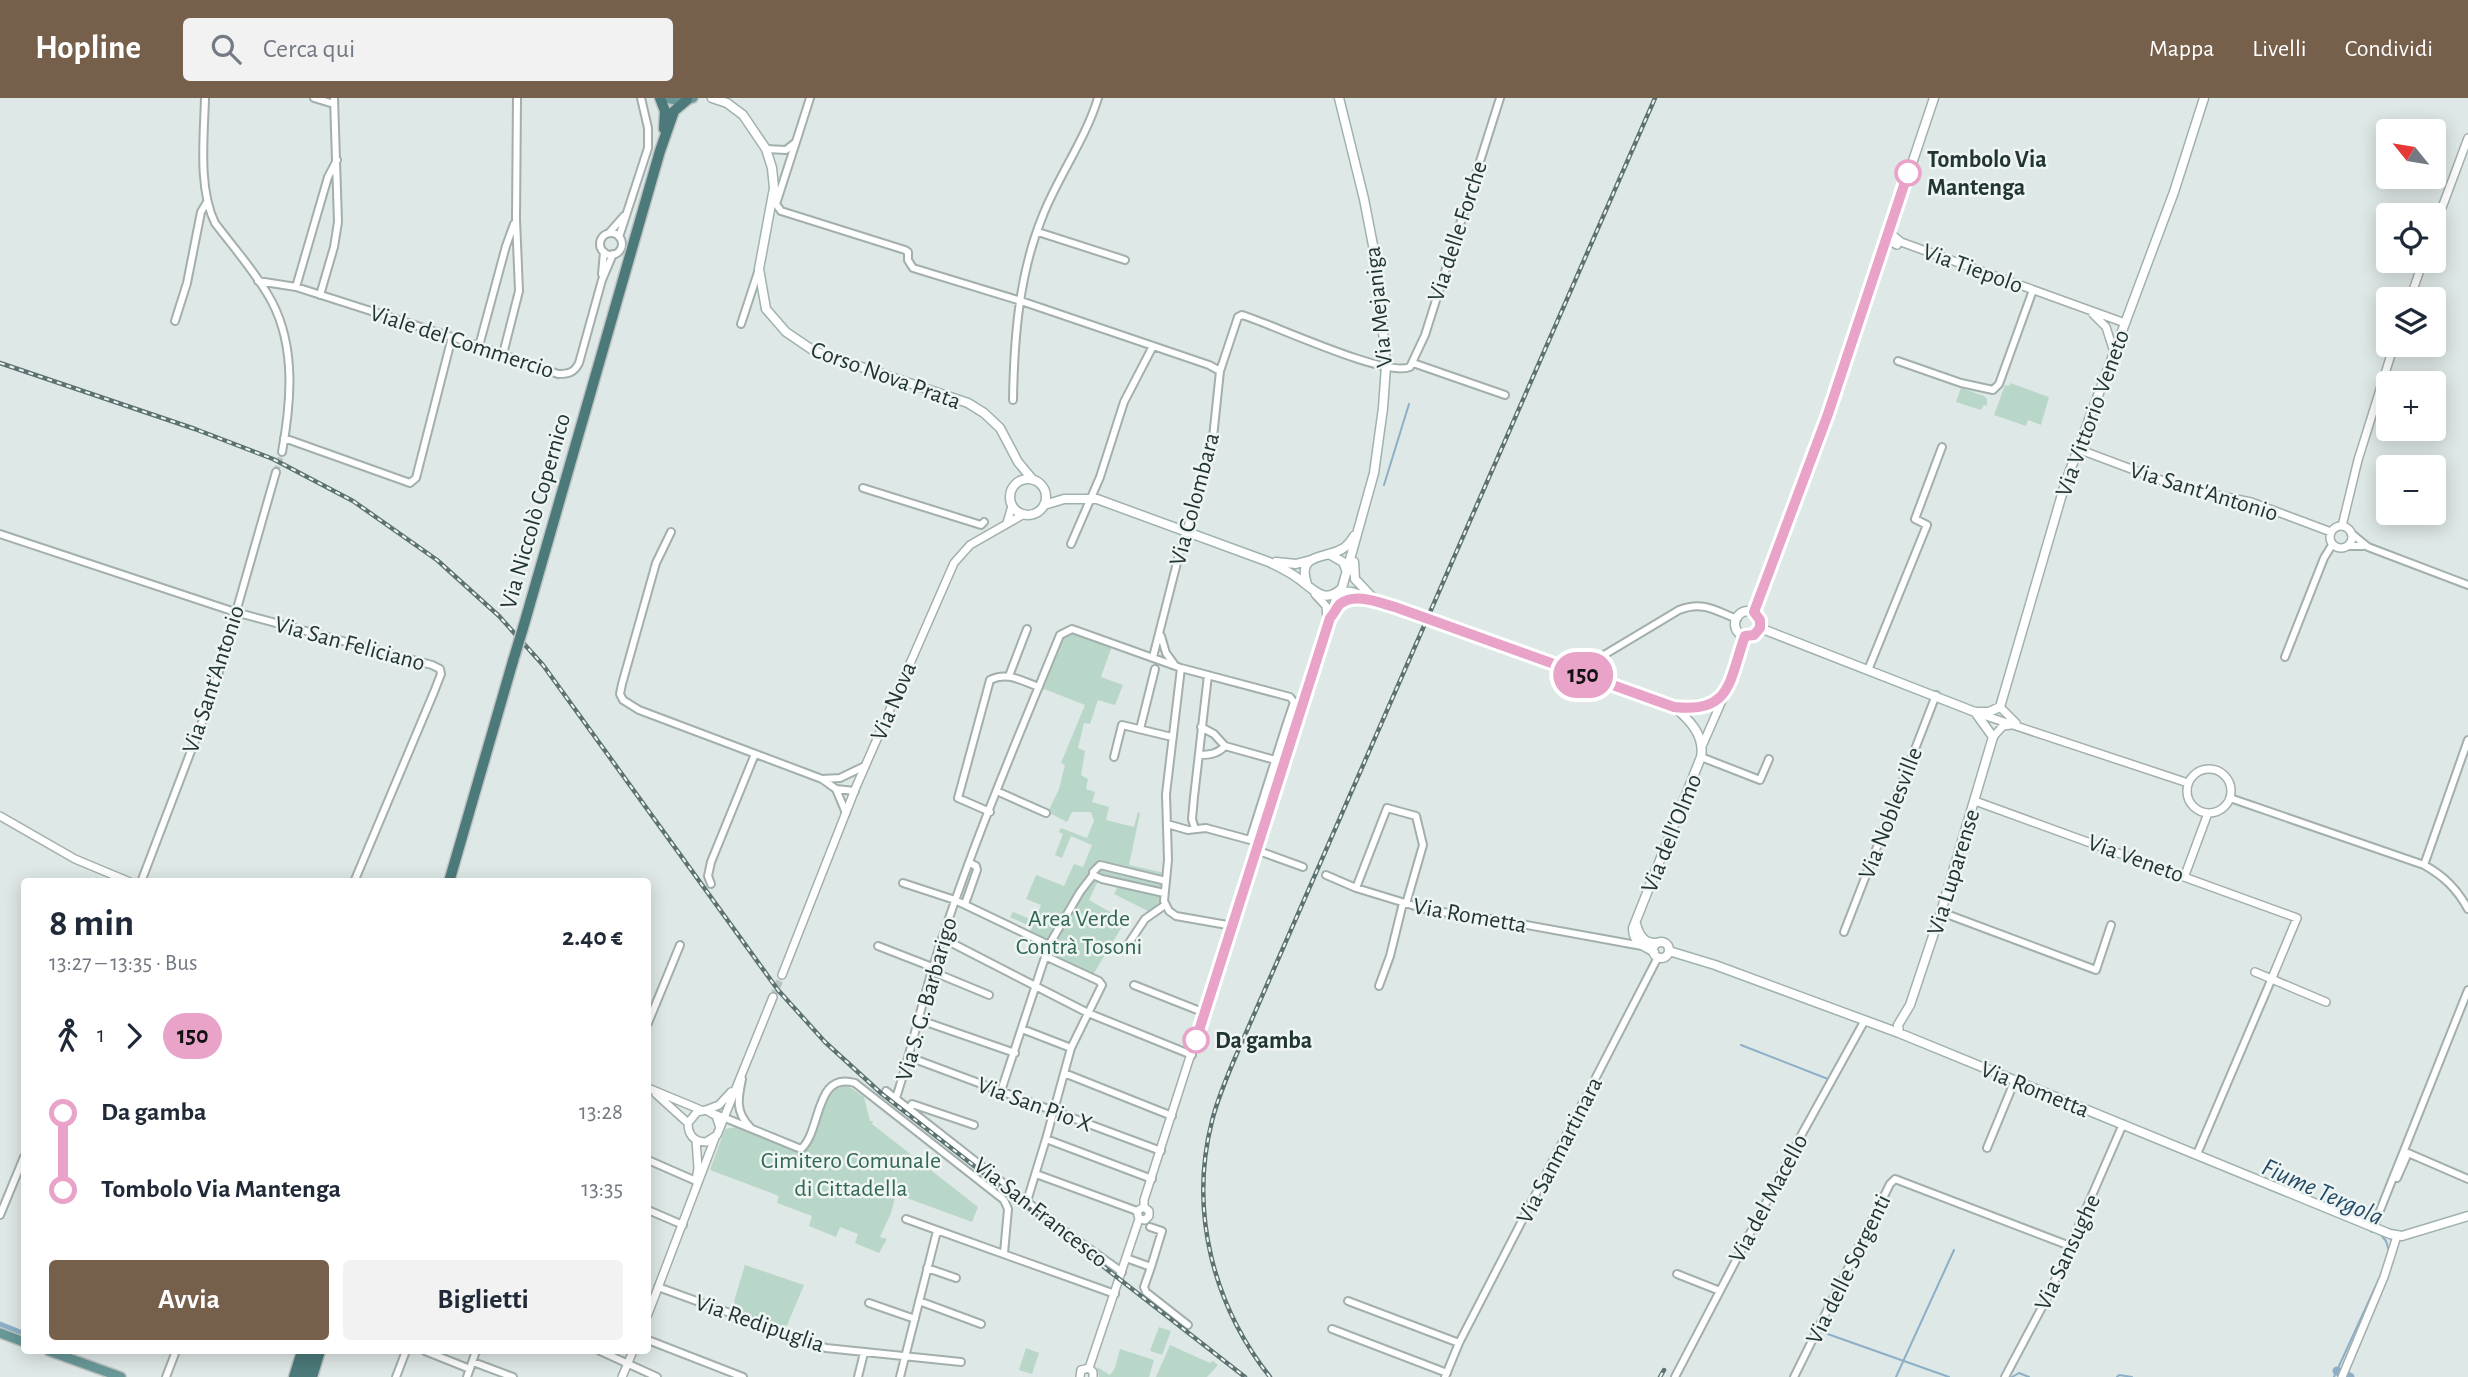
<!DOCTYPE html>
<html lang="it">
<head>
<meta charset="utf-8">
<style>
  :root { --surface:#fff; --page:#f2f2f3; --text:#1f2937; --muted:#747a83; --accent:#765f4b }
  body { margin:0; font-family:"Alegreya Sans",sans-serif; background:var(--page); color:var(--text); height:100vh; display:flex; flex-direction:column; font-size:26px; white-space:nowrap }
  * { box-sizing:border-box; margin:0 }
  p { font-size:23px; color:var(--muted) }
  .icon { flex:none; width:38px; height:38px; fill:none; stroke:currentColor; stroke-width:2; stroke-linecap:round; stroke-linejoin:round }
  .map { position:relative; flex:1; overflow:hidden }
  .details { position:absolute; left:21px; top:780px; width:630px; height:476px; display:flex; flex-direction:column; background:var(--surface); border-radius:7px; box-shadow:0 4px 18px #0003 }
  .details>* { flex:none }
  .badge { padding:0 14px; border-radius:23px; font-size:24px; line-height:46px }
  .needle { width:46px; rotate:300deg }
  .tools { position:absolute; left:2376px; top:21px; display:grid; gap:14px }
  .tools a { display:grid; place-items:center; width:70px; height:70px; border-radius:7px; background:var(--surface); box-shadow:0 4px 18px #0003; font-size:35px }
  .map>.badge { position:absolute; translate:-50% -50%; box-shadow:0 0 0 4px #fff }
  .legs { display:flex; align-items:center; gap:10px; height:77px; padding:0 28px; font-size:23px }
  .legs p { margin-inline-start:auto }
  .headline { display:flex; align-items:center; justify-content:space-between; height:119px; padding:0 28px }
  h1 { font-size:38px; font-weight:700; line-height:52px }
  .button { display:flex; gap:14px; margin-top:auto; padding:14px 28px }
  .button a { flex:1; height:80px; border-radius:7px; background:var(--accent); color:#fff; font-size:28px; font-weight:700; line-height:80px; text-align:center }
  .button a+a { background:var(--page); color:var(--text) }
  ul { padding:0 28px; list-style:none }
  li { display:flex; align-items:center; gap:24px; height:77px; font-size:26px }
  li i { display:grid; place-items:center; width:10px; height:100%; margin:0 9px; background:currentColor }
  li i::after { content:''; width:18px; height:18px; margin:-9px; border:5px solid; border-radius:50%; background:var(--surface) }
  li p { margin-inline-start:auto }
  li:first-child i { background:linear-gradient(#0000 50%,currentColor 0) }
  li:last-child i { background:linear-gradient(currentColor 50%,#0000 0) }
  header { display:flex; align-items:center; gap:42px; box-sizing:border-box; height:98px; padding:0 35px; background:var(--accent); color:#fff }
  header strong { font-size:33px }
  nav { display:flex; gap:38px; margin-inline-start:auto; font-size:24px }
  .search { width:490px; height:63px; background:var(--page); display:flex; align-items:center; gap:18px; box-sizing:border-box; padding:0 24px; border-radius:7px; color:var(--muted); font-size:26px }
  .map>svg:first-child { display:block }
  .green { fill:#b9d7c8 }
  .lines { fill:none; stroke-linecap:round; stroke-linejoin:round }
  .stream { stroke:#8cafc7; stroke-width:2 }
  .canal { stroke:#8cafc7; stroke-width:5 }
  .river { stroke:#8cafc7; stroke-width:9 }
  .minor-tunnel { stroke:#b8c4c3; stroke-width:6; stroke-dasharray:6 3; stroke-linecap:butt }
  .tertiary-tunnel { stroke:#b8c4c3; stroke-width:7; stroke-dasharray:7 3.5; stroke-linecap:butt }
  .secondary-tunnel { stroke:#b8c4c3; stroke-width:8; stroke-dasharray:8 4; stroke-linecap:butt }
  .minor-casing { stroke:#a2afad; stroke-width:10 }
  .tertiary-casing { stroke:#a2afad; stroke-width:10 }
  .secondary-casing { stroke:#9fb2b0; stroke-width:11 }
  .primary-casing { stroke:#bdc2c2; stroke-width:12 }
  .trunk-casing { stroke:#bdc2c2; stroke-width:13 }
  .minor { stroke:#fff; stroke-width:6 }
  .tertiary { stroke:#fff; stroke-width:7 }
  .secondary { stroke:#fff; stroke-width:8 }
  .primary { stroke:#689897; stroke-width:9 }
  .trunk { stroke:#4c7a7a; stroke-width:10 }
  .rail-casing { stroke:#5c7171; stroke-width:4.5 }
  .rail { stroke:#eef5f3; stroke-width:2; stroke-dasharray:5; stroke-linecap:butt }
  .trunk-bridge-casing { stroke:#bdc2c2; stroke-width:13; stroke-linecap:butt }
  .trunk-bridge { stroke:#4c7a7a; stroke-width:10 }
  .line-1-casing { stroke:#fff; stroke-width:16 }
  .line-1 { stroke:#e9a2c8; stroke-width:10 }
  .stop-1-dot { fill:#fff; stroke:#e9a2c8; stroke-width:3.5 }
  .labels { text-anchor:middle; stroke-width:5; stroke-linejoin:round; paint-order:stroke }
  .stop-label { font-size:24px; font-weight:bold; fill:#223535; stroke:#eef5f3; text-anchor:start }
  .street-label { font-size:24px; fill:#223535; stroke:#eef5f3 }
  .park-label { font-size:24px; fill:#316753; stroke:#eef5f3 }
  .water-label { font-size:26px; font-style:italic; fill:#244c69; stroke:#eef5f3 }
</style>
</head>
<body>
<header>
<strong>Hopline</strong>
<div class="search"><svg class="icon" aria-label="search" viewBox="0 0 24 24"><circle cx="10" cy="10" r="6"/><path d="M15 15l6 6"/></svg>Cerca qui</div>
<nav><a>Mappa</a><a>Livelli</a><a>Condividi</a></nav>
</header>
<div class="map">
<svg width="2468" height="1279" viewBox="0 0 2468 1279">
  <rect width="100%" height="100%" fill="#dee8e6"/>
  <path class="green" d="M2010 285 2049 299 2041 327 2028 322 2026 328 1994 317 2005 287 2009 288Z
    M1961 290 1984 298 1987 301V308L1984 307 1981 312 1956 304Z
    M1066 532 1113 545 1101 579 1123 587 1115 607 1098 602 1090 626 1084 625 1078 650 1085 653 1081 677 1088 681 1086 691 1095 694 1092 704 1109 709 1106 722 1134 729 1138 714 1140 715 1129 767 1165 775 1162 807 1150 814 1114 796 1118 788 1098 783 1089 802 1110 814 1108 818 1123 827 1091 880 1045 858 1049 847 1029 837 1032 829 1010 819 1013 814 1035 823 1041 807 1026 801 1036 777 1064 788 1074 766 1083 769 1092 747 1071 738 1062 760 1055 757 1063 736 1059 734 1061 730 1087 740 1094 723 1091 714H1072L1067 724 1048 714 1059 691 1065 667 1061 665 1085 607 1039 589 1060 537Z
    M848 988 864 999 870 1023H873L872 1026 978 1109 972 1124 896 1096 891 1115 880 1139 887 1141 879 1155 855 1145 858 1136 840 1129 836 1139 809 1128 812 1118 777 1105 779 1098 710 1072 725 1031 737 1029 781 1046 803 1059 829 997 837 990Z
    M745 1167 804 1187 785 1232 736 1213 734 1203Z
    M1159 1229 1171 1233 1162 1257 1150 1253Z
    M1170 1247 1210 1265 1213 1263 1218 1267 1207 1279H1156Z
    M1026 1250 1039 1255 1032 1276 1019 1272Z
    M1120 1251 1154 1262 1149 1279H1099L1097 1269 1110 1277 1115 1270Z"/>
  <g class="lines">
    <path class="stream" d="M1449 173 1504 0
      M1384 387 1409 306
      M1741 947 1828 981
      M2381 1137 2386 1143 2389 1153
      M1822 1234 1949 1279
      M1896 1279 1954 1152
      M2012 1279 2019 1275 2029 1279
      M2117 1279 2119 1277 2132 1279
      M2334 1279 2383 1172"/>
    <path class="canal" d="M0 1226 20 1234"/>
    <path class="river" d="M2337 1273 2350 1279"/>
    <path class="minor-tunnel" d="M276 374 282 354"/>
    <path class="tertiary-tunnel" d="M773 899 782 877"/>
    <path class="secondary-tunnel" d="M1409 514 1443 526"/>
    <defs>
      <path id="minor" d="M205 0C204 39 198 90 215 125 234 150 257 176 272 204 296 250 291 305 282 354
        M314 0 334 6
        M796 44 776 106 781 113 905 152 908 154V162L913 170 1021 203 1209 267 1220 273 1212 349 1180 453 1153 559
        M766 51 786 52 796 44 810 0
        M1038 134 1125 162
        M609 135 624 118
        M600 146a11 11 0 1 1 22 0a11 11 0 1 1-22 0Z
        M619 139 648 50V30L641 0
        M602 176 604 154
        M258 183 296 189 452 239 558 276C568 276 574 275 579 265L602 182 613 156
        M296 189 328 79 337 62
        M320 197 334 149 338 124 334 0
        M175 223 187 185 201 114 207 104
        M741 226 759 171
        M479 248 506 148 514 126
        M503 256 519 193 516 121 517 0
        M1898 263 1961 285 1993 292 1999 286 2033 192
        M1413 265 1505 297
        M1220 273 1238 219 1242 217C1272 226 1386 280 1410 269L1425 237 1500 0
        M1013 302C1014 240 1019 175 1043 117 1059 77 1085 42 1098 0
        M284 340 410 385 416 380 452 239
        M863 390 981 427 984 424
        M671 434 656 465 622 586 620 596 623 602 639 612 822 681 836 691 846 715
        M2351 435 2368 449 2468 487
        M0 436 235 514 432 567 440 571 441 576 434 594 354 784
        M1071 446 1100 379 1124 304 1153 248
        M2348 448H2363
        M1161 538 1166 555 1174 566
        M2285 559 2324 460 2332 447
        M1181 570 1166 696 1168 762 1164 803 1169 813 1176 818 1233 828
        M1566 570 1599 560 1679 512C1703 503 1714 512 1737 521
        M1868 572 1927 427 1915 421 1942 349
        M1009 578 1027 531
        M1201 629 1214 636 1225 648 1275 662
        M1140 631 1155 571
        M1199 657C1209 657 1218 656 1225 648
        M1114 659 1122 627 1172 639
        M1701 659 1760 682 1769 661
        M822 681 840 680 865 668
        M836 691 855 693
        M1001 695 1046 715
        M2230 700 2424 767C2444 778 2457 791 2468 811
        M990 714 958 700 990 582C1007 573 1022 583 1039 589
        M1167 726 1188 732 1206 730 1250 742 1286 628
        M1195 731 1192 721 1194 699 1208 577
        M1256 752 1303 769
        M2424 767 2468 642
        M1326 777 1356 790 1428 812 1505 823 1642 848
        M141 784 212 598 276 374
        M903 785 955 802 1049 847
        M711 786 708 778 711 764 755 656
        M1356 790 1387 710 1416 718 1423 747 1406 806
        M1164 795 1102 781 1093 777V774L1100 767 1166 783
        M965 806 977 772 976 768 970 765
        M1941 814 2096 872 2111 827
        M1844 834 1936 597
        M942 840 1088 915 1192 957
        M1129 845 1145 821 1165 807
        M878 848 932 869
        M931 873 989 897
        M1134 887 1205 915
        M1379 888 1390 858 1403 805
        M920 922 1015 955
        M648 925 680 847
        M1022 931 1071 950
        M909 959 1161 1053
        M1064 975 1172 1018
        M742 981C738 1000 735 1014 750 1029
        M886 993 1063 1132 1122 1174
        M1001 993 1049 847 1080 794 1093 777
        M896 1000C913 948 924 893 942 841 976 738 1019 637 1060 537L1072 531 1181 570 1290 599 1294 604 1286 628 1295 630
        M909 1011 912 1006 974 1027
        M713 1015 801 1051C822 1033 814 973 855 985L1004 1102 1008 1111 1004 1155
        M1046 1041 1152 1081
        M1987 1050 2015 982
        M2197 1056 2272 880
        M648 1062 696 1083
        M1036 1076 1137 1113
        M2397 1080 2408 1055 2468 1081
        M1027 1103 1046 1041 1071 950 1102 887 1099 883 1045 858
        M648 1112 683 1127
        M0 1117 24 1059
        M906 1121 1115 1196
        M1150 1129 1162 1133 1151 1169
        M2373 1130 2468 892
        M1126 1160 1151 1169 1144 1189 1146 1194 1188 1227
        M927 1170 956 1180
        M1677 1176 1720 1193
        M658 1189 826 1250 961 1264
        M919 1203 981 1226
        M1348 1203 1459 1245
        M869 1205 915 1221
        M1332 1231 1447 1275
        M648 1242 743 1279
        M425 1253 470 1271
        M600 1253 657 1279
        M473 1264 513 1279
        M166 1279 176 1253
        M396 1279 406 1253
        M467 1279 476 1253
        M858 1279 864 1255
        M900 1279 937 1133
        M1445 1279 1459 1245 1658 859
        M1675 1279 1803 1034 1865 922
        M1794 1279 1890 1086 1895 1081 2070 1148
        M2005 1279 2049 1196 2123 1026"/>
      <path id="tertiary" d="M2434 131 2468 40
        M1889 134 1901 144 2125 225
        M1886 141 1897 147
        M2410 201 2423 163
        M2093 216 2106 229 2114 254
        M2078 351 2182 390 2251 404 2331 434
        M1007 425 1012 408
        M2330 439a11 11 0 1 1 22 0a11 11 0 1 1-22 0Z
        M2342 428 2358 362 2394 247
        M1315 496 1326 508 1327 521
        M1333 517C1343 501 1352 501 1370 502
        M1674 609 1705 610 1721 600
        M2000 609 2016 625
        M1980 616 2188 685
        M1993 639 2003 628 2011 627
        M1703 646 1724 598 1745 538
        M2187 693a22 22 0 1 1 44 0a22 22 0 1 1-44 0Z
        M1975 703 2297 820 2272 880
        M0 718 75 761 130 784
        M2185 777 2208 715
        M2255 874 2326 904
        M782 877 856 689 954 465 970 447 1024 416
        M648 990 701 1012
        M656 996 688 1025
        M706 1012 719 1007 731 994
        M720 1030 716 1018 706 1012 697 1014 688 1025C688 1037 694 1044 706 1044L717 1037 773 899
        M696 1083 698 1070 696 1042
        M1139 1121 1145 1122 1149 1118V1113L1144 1109V1102L1326 535 1337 495
        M648 1216 715 1040
        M622 1279 633 1253
        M1080 1279 1081 1272 1089 1270
        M1093 1279V1274L1089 1270 1139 1121 1137 1113 1144 1109
        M2342 1279 2384 1179 2397 1138"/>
      <path id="secondary" d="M712 0 727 5 743 17 766 51 772 70 774 90 759 171 766 211 786 234 814 253 968 305 984 315 1000 330 1018 364 1033 382
        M1010 399a18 18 0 1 1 36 0a18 18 0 1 1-36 0Z
        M1044 407 1064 401H1097L1269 464C1279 469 1290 474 1299 481 1314 492 1325 507 1342 490L1374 375 1383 310 1386 268 1378 173 1364 101 1339 0
        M1329 456 1343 464 1347 474
        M1276 464 1296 466 1311 462
        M1354 464 1355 481 1372 499
        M1307 486C1296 454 1326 461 1342 451 1348 448 1351 443 1354 438
        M1340 493 1352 494 1409 514
        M1735 526a13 13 0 1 1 26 0a13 13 0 1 1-26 0Z
        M1754 514 1828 316 1934 0
        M1443 526 1674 609C1690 622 1705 638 1701 659L1633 830C1633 845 1643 847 1654 854
        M1760 530 1975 614H1989L2000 609 2065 386 2174 94 2204 0
        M1636 826C1639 837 1644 846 1657 845
        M1653 852a8 8 0 1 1 16 0a8 8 0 1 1-16 0Z
        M1669 853 1715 867 1899 935 2390 1136 2402 1138 2468 1118
        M1899 935 1898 927 1910 907 1941 814 1993 639 1975 614"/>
      <path id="primary" d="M666 0 681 3 693 0
        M0 1235 24 1244
        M49 1253 121 1279"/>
      <path id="trunk" d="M660 0 665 13 664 31
        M523 530 660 53 674 13 687 2
        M449 784 513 563
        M294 1279 302 1253
        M303 1279 311 1253
        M312 1279 320 1253"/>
    </defs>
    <use href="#minor" class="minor-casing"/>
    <use href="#tertiary" class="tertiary-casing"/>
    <use href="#secondary" class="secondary-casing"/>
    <use href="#primary" class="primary-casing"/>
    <use href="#trunk" class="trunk-casing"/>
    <use href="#minor" class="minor"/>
    <use href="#tertiary" class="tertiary"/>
    <use href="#secondary" class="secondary"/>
    <use href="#primary" class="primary"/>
    <use href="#trunk" class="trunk"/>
    <defs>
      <path id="rail" d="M0 265 195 331 273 361 353 403 437 462 499 518 543 567 778 892 825 944 882 996 1245 1279
        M1270 1279C1213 1207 1189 1113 1212 1023 1218 999 1228 976 1238 953L1655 0
        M1660 1279 1664 1272"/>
    </defs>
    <use href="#rail" class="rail-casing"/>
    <use href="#rail" class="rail"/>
    <defs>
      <path id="trunk-bridge" d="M513 563 523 530"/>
    </defs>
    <use href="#trunk-bridge" class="trunk-bridge-casing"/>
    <use href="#trunk-bridge" class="trunk-bridge"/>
  </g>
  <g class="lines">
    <defs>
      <path id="line-1" d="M1196 942 1330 520C1334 516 1336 510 1340 506 1355 494 1380 505 1395 509L1674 609C1732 616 1729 582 1745 538L1754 537 1760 530V522L1754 514 1828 316 1908 75"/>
    </defs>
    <use href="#line-1" class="line-1-casing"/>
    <use href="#line-1" class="line-1"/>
  </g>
  <g class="stop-1-dot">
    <circle cx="1908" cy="75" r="12"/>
    <circle cx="1196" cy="942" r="12"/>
  </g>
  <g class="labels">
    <g class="stop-label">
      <text x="1927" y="69">Tombolo Via<tspan x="1927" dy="28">Mantenga</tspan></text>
      <text x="1215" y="950">Da gamba</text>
    </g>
    <g class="street-label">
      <text transform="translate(1457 133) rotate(-72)" y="8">Via delle Forche</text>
      <text transform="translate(1973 170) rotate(20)" y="8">Via Tiepolo</text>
      <text transform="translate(1378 209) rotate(-96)" y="8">Via Mejaniga</text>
      <text transform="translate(462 243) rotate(18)" y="8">Viale del Commercio</text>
      <text transform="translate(886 277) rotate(20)" y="8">Corso Nova Prata</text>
      <text transform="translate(2092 315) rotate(-70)" y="8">Via Vittorio Veneto</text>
      <text transform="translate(2204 393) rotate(17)" y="8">Via Sant'Antonio</text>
      <text transform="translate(1194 401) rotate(-75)" y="8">Via Colombara</text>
      <text transform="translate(535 413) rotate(-74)" y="8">Via Niccolò Copernico</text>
      <text transform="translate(350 545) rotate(15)" y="8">Via San Feliciano</text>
      <text transform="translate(213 581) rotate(-72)" y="8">Via Sant'Antonio</text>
      <text transform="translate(893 603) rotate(-67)" y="8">Via Nova</text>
      <text transform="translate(1890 715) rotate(-69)" y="8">Via Noblesville</text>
      <text transform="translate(1671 735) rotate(-68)" y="8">Via dell'Olmo</text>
      <text transform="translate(2136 760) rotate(20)" y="8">Via Veneto</text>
      <text transform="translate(1953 774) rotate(-73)" y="8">Via Luparense</text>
      <text transform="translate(1470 817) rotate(10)" y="8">Via Rometta</text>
      <text transform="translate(926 901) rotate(-74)" y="8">Via S. G. Barbarigo</text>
      <text transform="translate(2035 991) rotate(22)" y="8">Via Rometta</text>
      <text transform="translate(1035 1006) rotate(20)" y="8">Via San Pio X</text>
      <text transform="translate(1559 1052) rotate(-63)" y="8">Via Sanmartinara</text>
      <text transform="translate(1768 1100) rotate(-62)" y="8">Via del Macello</text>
      <text transform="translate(1041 1114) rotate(38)" y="8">Via San Francesco</text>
      <text transform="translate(2067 1154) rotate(-65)" y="8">Via Sansughe</text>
      <text transform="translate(1848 1171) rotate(-64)" y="8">Via delle Sorgenti</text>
      <text transform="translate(760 1225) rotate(19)" y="8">Via Redipuglia</text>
    </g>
    <g class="park-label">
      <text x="1079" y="828">Area Verde<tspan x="1079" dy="28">Contrà Tosoni</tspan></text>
      <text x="851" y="1070">Cimitero Comunale<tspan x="851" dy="28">di Cittadella</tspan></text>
    </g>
    <g class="water-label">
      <text transform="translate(2323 1093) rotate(24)" y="9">Fiume Tergola</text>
    </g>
  </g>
</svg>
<div class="tools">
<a><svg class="needle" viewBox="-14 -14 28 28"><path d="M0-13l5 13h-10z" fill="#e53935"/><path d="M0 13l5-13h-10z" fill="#747a83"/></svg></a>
<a><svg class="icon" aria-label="locate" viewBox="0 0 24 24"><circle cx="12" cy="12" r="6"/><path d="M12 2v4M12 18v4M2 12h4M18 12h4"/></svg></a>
<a><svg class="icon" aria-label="layers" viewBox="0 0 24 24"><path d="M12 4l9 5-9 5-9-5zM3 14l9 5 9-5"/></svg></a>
<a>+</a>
<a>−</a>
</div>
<b class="badge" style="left:1583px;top:577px;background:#e9a2c8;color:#111">150</b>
<section class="details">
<div class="headline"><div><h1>8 min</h1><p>13:27 – 13:35 · Bus</p></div><b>2.40 €</b></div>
<div class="legs"><svg class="icon" aria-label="walk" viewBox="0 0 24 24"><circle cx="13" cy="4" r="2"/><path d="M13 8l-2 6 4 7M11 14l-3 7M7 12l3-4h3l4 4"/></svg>1<svg class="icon" aria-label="forward" viewBox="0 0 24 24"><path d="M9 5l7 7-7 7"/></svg><b class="badge" style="background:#e9a2c8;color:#111">150</b></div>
<ul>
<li><i style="color:#e9a2c8"></i><b>Da gamba</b><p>13:28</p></li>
<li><i style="color:#e9a2c8"></i><b>Tombolo Via Mantenga</b><p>13:35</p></li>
</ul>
<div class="button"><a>Avvia</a><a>Biglietti</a></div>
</section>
</div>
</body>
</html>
